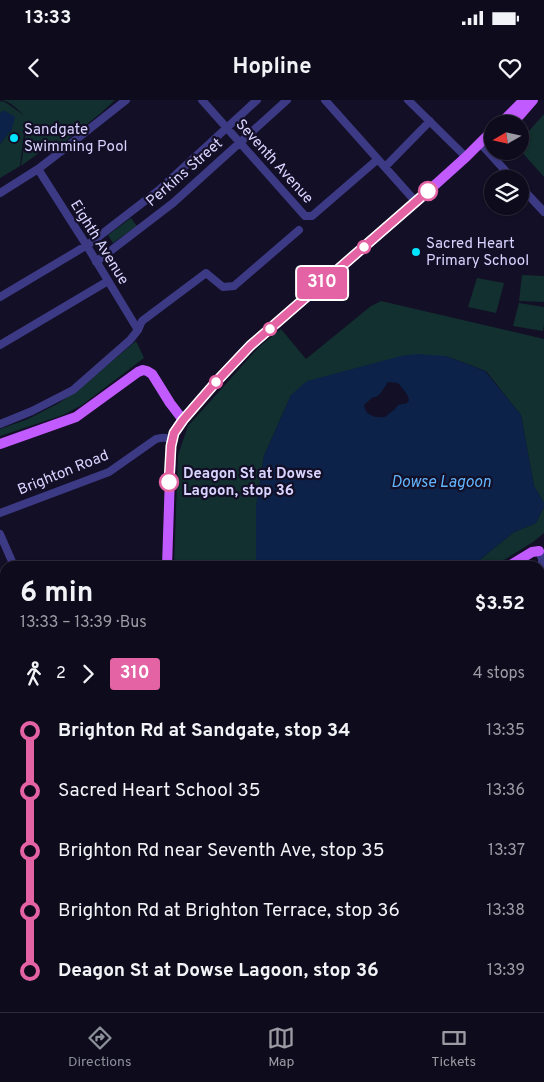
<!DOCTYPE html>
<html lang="en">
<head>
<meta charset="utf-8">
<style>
  :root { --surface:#0e0b1c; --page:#171425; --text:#f1f3f6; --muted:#9b9ba3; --line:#2e2b3b; --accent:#8c9099 }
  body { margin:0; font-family:Overpass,sans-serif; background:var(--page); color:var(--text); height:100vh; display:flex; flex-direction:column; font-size:19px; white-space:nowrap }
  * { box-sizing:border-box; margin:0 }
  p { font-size:16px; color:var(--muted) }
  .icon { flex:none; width:28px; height:28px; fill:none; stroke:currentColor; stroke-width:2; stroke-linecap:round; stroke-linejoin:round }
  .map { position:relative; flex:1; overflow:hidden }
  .details { position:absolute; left:0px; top:461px; width:545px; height:451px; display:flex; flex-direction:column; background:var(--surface); border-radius:15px 15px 0 0; box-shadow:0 1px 4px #0004,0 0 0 1px var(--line) }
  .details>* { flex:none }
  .badge { padding:0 10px; border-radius:4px; font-size:18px; line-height:32px }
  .needle { width:32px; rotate:261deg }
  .controls { position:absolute; left:484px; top:15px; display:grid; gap:10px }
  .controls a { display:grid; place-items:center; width:45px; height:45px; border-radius:50%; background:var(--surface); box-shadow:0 1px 4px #0004,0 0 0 1px var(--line); font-size:25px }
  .map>.badge { position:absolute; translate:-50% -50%; box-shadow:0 0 0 2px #fff }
  .legs { display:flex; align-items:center; gap:8px; height:55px; padding:0 20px; font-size:16px }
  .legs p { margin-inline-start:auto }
  .head { display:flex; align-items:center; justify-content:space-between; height:85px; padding:0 20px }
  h1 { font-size:28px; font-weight:700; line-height:38px }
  ul { padding:0 20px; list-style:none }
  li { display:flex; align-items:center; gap:18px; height:60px; font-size:19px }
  li i { display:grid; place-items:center; width:8px; height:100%; margin:0 6px; background:currentColor }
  li i::after { content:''; width:12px; height:12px; margin:-6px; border:4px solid; border-radius:50%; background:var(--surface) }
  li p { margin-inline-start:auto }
  li:first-child i { background:linear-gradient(#0000 50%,currentColor 0) }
  li:last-child i { background:linear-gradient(currentColor 50%,#0000 0) }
  .status { display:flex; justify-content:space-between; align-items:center; height:35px; padding:0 25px; background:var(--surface); direction:ltr }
  .status svg { height:14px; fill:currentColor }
  header { display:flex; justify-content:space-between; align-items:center; height:65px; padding:0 20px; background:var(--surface); font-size:22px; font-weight:700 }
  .tab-bar { display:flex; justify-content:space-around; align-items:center; height:70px; border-top:1px solid var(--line); background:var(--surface); font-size:14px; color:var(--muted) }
  .tab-bar a { display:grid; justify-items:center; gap:2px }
  .tab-bar .on { color:var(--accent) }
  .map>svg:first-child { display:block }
  .green { fill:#12302f }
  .water { fill:#0c2248; fill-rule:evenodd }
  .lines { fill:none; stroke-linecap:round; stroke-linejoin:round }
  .minor { stroke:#3d3a85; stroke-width:8 }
  .major { stroke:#c25bff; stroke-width:10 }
  .line-1-casing { stroke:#fff; stroke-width:11 }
  .line-1 { stroke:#e463a4; stroke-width:8 }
  .poi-dot { fill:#00e5ff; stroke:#130f26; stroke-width:2 }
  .stop-1-dot { fill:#fff; stroke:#e463a4; stroke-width:2.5 }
  .labels { text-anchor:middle; stroke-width:4.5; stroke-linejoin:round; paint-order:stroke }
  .poi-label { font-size:15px; fill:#d9d4ff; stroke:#130f26; text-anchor:start }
  .street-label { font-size:15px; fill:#d9d4ff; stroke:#130f26 }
  .stop-label { font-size:15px; font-weight:bold; fill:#d9d4ff; stroke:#130f26; text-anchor:start }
  .water-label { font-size:16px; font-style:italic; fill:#62b6ff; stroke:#130f26 }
</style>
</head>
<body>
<div class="status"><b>13:33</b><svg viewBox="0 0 49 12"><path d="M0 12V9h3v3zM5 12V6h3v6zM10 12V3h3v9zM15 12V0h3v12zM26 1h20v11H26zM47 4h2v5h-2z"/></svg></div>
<header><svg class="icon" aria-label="back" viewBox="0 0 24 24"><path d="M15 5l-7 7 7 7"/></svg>Hopline<svg class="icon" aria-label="heart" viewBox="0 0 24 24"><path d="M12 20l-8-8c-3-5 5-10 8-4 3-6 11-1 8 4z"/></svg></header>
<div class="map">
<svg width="544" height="912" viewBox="0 0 544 912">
  <rect width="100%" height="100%" fill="#130f26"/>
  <path class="green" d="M2 0H115L101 13 61 45 57 40 21 66 27 23 24 33 20 66 0 78V44L12 29 2 11 0 14V1L5 2 25 16C18 10 11 2 2 0Z
    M544 14V77L520 50V41Z
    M131 118 137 126 113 143 108 135Z
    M522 175 544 176V202L519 201Z
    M477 178 504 183 496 213 468 207Z
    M381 201 544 239V403L534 386 521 315 486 271 446 256 291 295 264 356 256 407V466H174L178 355 188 326 259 247 281 229 306 259 371 206Z
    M519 203 544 207V225L543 231 513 226Z
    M136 241 144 258 82 305 63 315 0 336V329L28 319 59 303 78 290Z
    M544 407V433L533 442 494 466H473L488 453 514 432 536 423Z
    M5 886V908H211V912H0C0 903 0 891 5 886Z"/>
  <path class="water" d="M2 11H5L15 17 12 29 0 44V14Z
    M416 254 446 256 485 271 521 315 534 386 544 403V407L536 423 514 432 488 453 473 466H256V407L264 356 291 295 307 281 401 256ZM388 282 398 283 407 294 409 300C407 306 402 303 398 305L395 309 385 317C376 318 365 316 364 305L373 297H376L380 294Z"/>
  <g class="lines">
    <path class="minor" d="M202 0 305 116H312L378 59
      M325 0 416 102
      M408 0 466 57
      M480 43 513 79
      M385 67 430 21
      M38 69 87 146 138 230
      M520 86 544 112
      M0 93 38 69 55 56 126 0
      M96 162 173 103 287 0
      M0 197 89 144 159 90 257 0
      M0 245 108 181
      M0 324 32 311 73 290 130 240 138 230 142 221 206 173 223 187 234 186 299 130
      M0 413 109 372 156 339C162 337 166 337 172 339
      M0 434 14 466
      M539 451 542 459 540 912
      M0 499 5 496
      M0 725 5 723
      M0 788 5 792
      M0 875 5 873
      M367 912 394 908
      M447 912V908
      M497 912V908"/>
    <path class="major" d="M500 24 524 0
      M510 24 520 15 533 0
      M0 344 76 317 138 272 143 270 147 271 152 274 170 303 183 320
      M167 466 171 346 174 333 179 325 216 282 250 246 416 102 466 57 492 31
      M509 466 532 452 539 451
      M221 908 222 912"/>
  </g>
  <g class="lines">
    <defs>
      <path id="line-1" d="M169 382 171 346 174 333 183 320 216 282 250 246 428 91"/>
    </defs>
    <use href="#line-1" class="line-1-casing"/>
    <use href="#line-1" class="line-1"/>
  </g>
  <g class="poi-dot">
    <circle cx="14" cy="38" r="5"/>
    <circle cx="416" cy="152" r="5"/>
  </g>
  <g class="stop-1-dot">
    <circle cx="428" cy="91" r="9"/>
    <circle cx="364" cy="147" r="6"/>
    <circle cx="270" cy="229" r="6"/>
    <circle cx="216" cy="282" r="6"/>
    <circle cx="169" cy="382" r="9"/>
  </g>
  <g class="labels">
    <g class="poi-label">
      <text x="24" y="34">Sandgate<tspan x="24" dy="17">Swimming Pool</tspan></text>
      <text x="426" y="148">Sacred Heart<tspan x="426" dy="17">Primary School</tspan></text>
    </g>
    <g class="street-label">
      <text transform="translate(275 61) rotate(48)" y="5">Seventh Avenue</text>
      <text transform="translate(184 72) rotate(-41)" y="5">Perkins Street</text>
      <text transform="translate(100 142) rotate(58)" y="5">Eighth Avenue</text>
      <text transform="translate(63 372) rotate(-22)" y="5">Brighton Road</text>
    </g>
    <g class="stop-label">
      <text x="183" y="378">Deagon St at Dowse<tspan x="183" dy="17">Lagoon, stop 36</tspan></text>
    </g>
    <g class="water-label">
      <text x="441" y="387">Dowse Lagoon</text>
    </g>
  </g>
</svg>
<div class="controls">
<a><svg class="needle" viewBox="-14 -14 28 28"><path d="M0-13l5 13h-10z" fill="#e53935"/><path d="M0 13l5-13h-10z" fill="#9b9ba3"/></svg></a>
<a><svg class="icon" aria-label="layers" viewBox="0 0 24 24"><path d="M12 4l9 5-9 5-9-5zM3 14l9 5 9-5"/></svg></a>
</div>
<b class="badge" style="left:322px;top:183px;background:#e463a4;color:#fff">310</b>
<section class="details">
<div class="head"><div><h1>6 min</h1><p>13:33 – 13:39 · Bus</p></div><b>$3.52</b></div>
<div class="legs"><svg class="icon" aria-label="walk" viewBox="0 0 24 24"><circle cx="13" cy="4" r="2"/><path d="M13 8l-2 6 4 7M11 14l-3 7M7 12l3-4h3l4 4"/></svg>2<svg class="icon" aria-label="forward" viewBox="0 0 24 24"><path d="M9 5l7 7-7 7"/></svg><b class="badge" style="background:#e463a4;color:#fff">310</b><p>4 stops</p></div>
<ul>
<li><i style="color:#e463a4"></i><b>Brighton Rd at Sandgate, stop 34</b><p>13:35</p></li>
<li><i style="color:#e463a4"></i><span>Sacred Heart School 35</span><p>13:36</p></li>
<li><i style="color:#e463a4"></i><span>Brighton Rd near Seventh Ave, stop 35</span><p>13:37</p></li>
<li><i style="color:#e463a4"></i><span>Brighton Rd at Brighton Terrace, stop 36</span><p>13:38</p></li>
<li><i style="color:#e463a4"></i><b>Deagon St at Dowse Lagoon, stop 36</b><p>13:39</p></li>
</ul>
</section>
</div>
<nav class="tab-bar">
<a class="on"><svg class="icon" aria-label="directions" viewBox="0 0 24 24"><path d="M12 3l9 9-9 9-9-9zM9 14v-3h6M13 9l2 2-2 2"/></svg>Directions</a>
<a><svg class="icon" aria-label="map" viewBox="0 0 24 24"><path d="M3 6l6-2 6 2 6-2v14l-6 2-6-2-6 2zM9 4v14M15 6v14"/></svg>Map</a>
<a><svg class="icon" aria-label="tickets" viewBox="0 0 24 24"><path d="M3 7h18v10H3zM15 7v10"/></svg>Tickets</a>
</nav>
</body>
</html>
